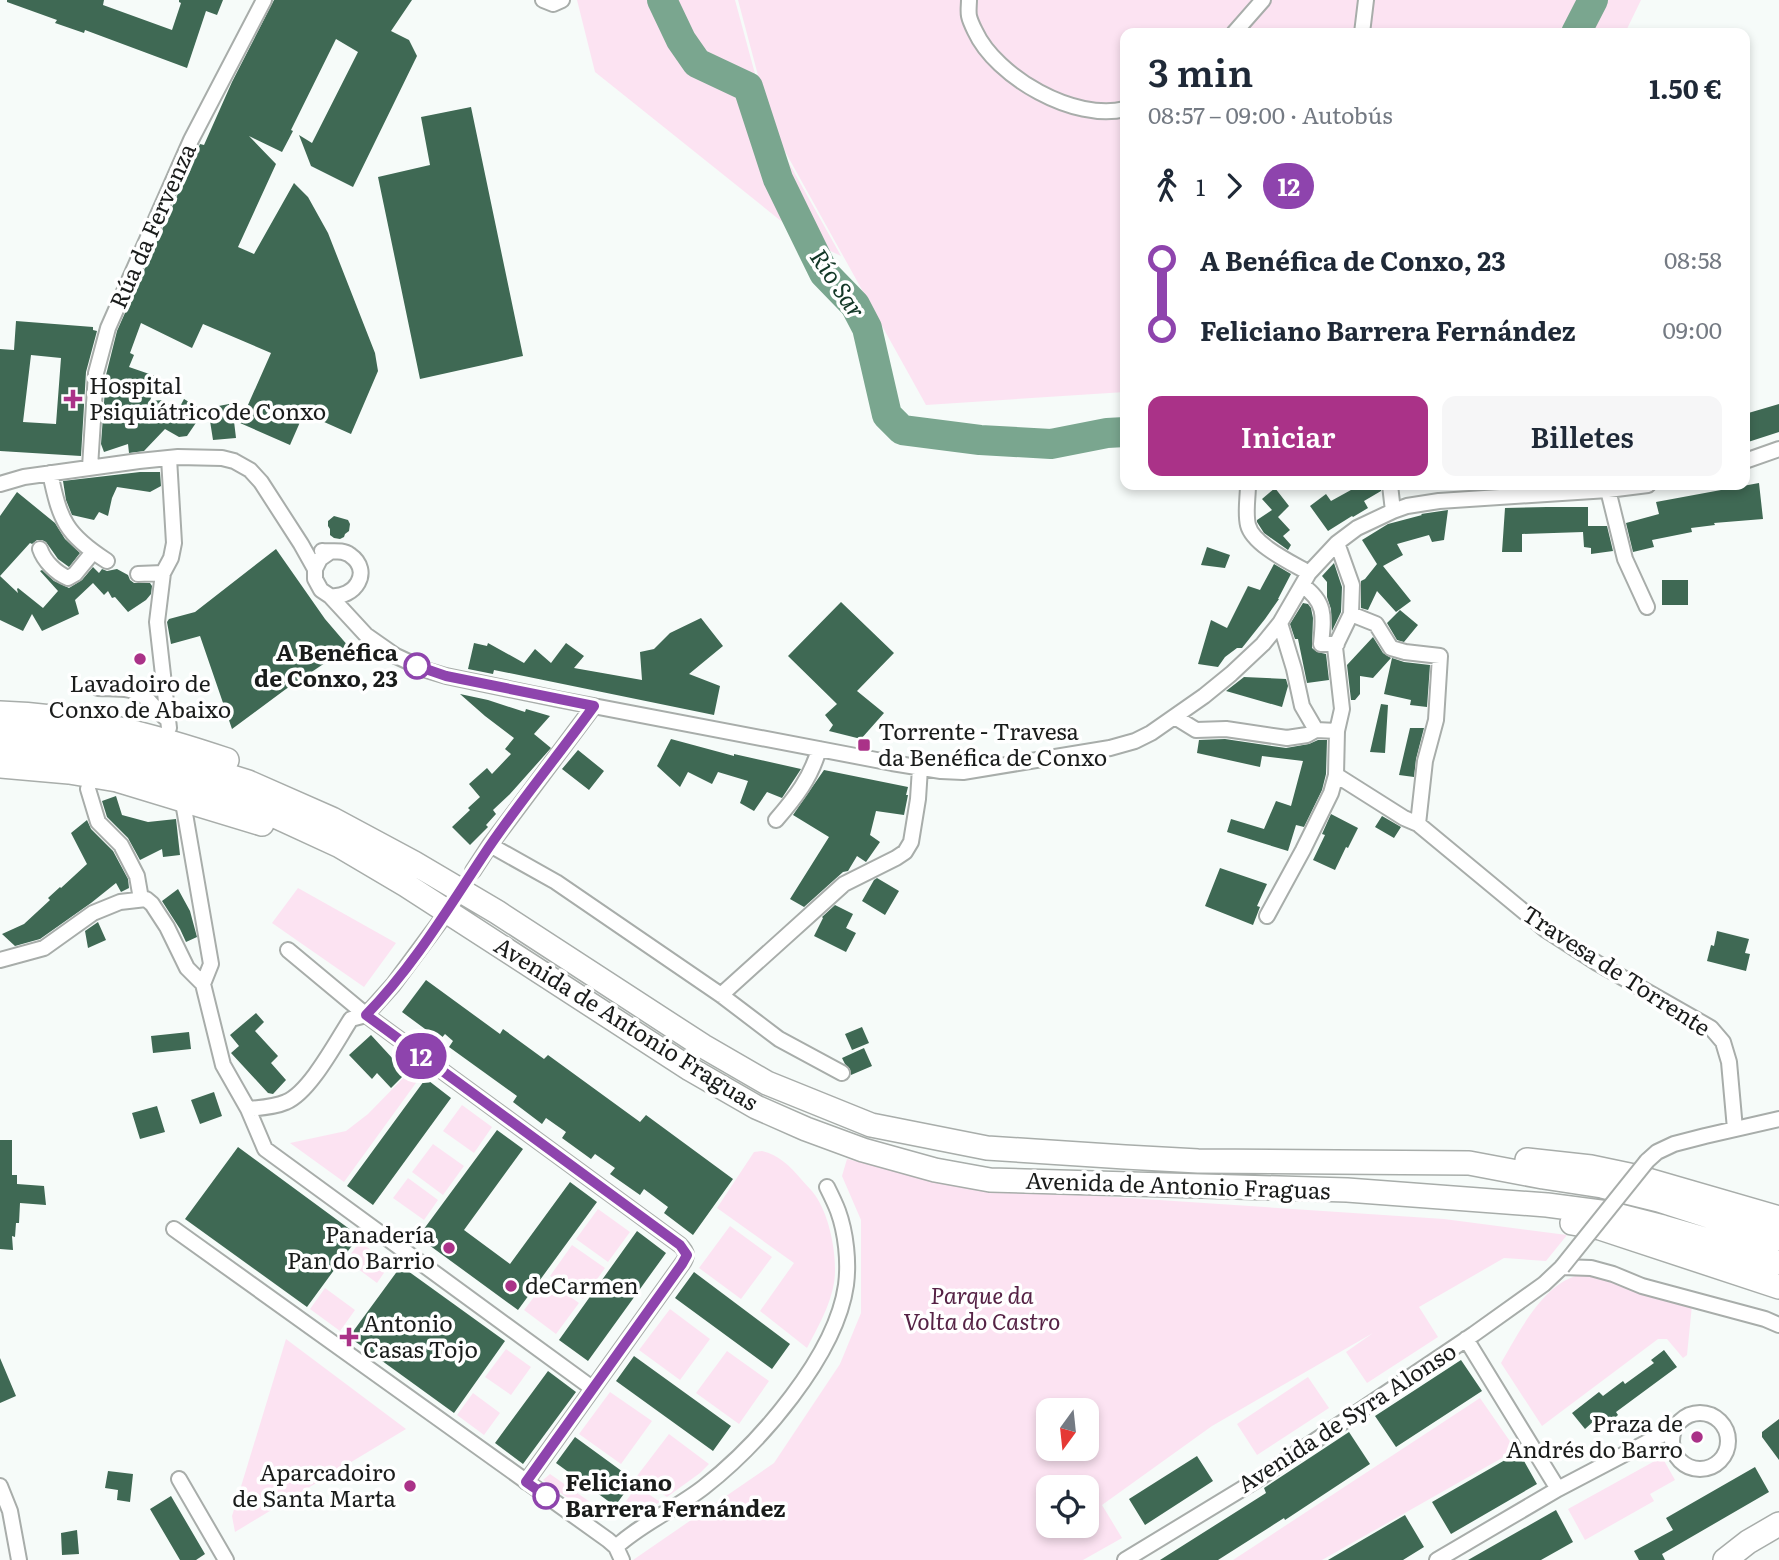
<!DOCTYPE html>
<html lang="es">
<head>
<meta charset="utf-8">
<style>
  :root { --surface:#fff; --page:#f6f6f7; --text:#1f2937; --muted:#747a83; --accent:#aa3288 }
  body { margin:0; font-family:Literata,serif; background:var(--page); color:var(--text); height:100vh; display:flex; flex-direction:column; font-size:26px; white-space:nowrap }
  * { box-sizing:border-box; margin:0 }
  p { font-size:23px; color:var(--muted) }
  .icon { flex:none; width:38px; height:38px; fill:none; stroke:currentColor; stroke-width:2; stroke-linecap:round; stroke-linejoin:round }
  .map { position:relative; flex:1; overflow:hidden }
  .details { position:absolute; left:1120px; top:28px; width:630px; height:462px; display:flex; flex-direction:column; background:var(--surface); border-radius:14px; box-shadow:0 4px 10px #0003 }
  .details>* { flex:none }
  .badge { padding:0 14px; border-radius:23px; font-size:24px; line-height:46px }
  .needle { width:46px; rotate:195deg }
  .controls { position:absolute; left:1036px; top:1398px; display:grid; gap:14px }
  .controls a { display:grid; place-items:center; width:63px; height:63px; border-radius:14px; background:var(--surface); box-shadow:0 4px 10px #0003; font-size:35px }
  .map>.badge { position:absolute; translate:-50% -50%; box-shadow:0 0 0 4px #fff }
  .legs { display:flex; align-items:center; gap:10px; height:77px; padding:0 28px; font-size:23px }
  .legs p { margin-inline-start:auto }
  .overview { display:flex; align-items:center; justify-content:space-between; height:119px; padding:0 28px }
  h1 { font-size:38px; font-weight:600; line-height:52px }
  .primary-button { display:flex; gap:14px; margin-top:auto; padding:14px 28px }
  .primary-button a { flex:1; height:80px; border-radius:14px; background:var(--accent); color:#fff; font-size:28px; font-weight:600; line-height:80px; text-align:center }
  .primary-button a+a { background:var(--page); color:var(--text) }
  ul { padding:0 28px; list-style:none }
  li { display:flex; align-items:center; gap:24px; height:70px; font-size:26px }
  li i { display:grid; place-items:center; width:10px; height:100%; margin:0 9px; background:currentColor }
  li i::after { content:''; width:18px; height:18px; margin:-9px; border:5px solid; border-radius:50%; background:var(--surface) }
  li p { margin-inline-start:auto }
  li:first-child i { background:linear-gradient(#0000 50%,currentColor 0) }
  li:last-child i { background:linear-gradient(currentColor 50%,#0000 0) }
  .map>svg:first-child { display:block }
  .green { fill:#fce3f2; fill-rule:evenodd }
  .lines { fill:none; stroke-linecap:round; stroke-linejoin:round }
  .river { stroke:#7aa68f; stroke-width:30 }
  .building { fill:#3f6954; fill-rule:evenodd }
  .minor-tunnel { stroke:#d5dad8; stroke-width:14; stroke-dasharray:14 7; stroke-linecap:butt }
  .minor-casing { stroke:#a8adaa; stroke-width:18 }
  .trunk-casing { stroke:#a8adaa; stroke-width:26 }
  .minor { stroke:#fff; stroke-width:14 }
  .trunk { stroke:#fff; stroke-width:23 }
  .minor-bridge-casing { stroke:#a8adaa; stroke-width:18; stroke-linecap:butt }
  .minor-bridge { stroke:#fff; stroke-width:14 }
  .line-1-casing { stroke:#fff; stroke-width:16 }
  .line-1 { stroke:#8e44ad; stroke-width:10 }
  .poi-dot { fill:#aa3288; stroke:#fff; stroke-width:2.5 }
  .stop-1-dot { fill:#fff; stroke:#8e44ad; stroke-width:3.5 }
  .labels { text-anchor:middle; stroke-width:7; stroke-linejoin:round; paint-order:stroke }
  .street-label { font-size:23px; fill:#1a1c1b; stroke:#fff }
  .poi-label { font-size:23px; fill:#1a1c1b; stroke:#fff; text-anchor:start }
  .stop-label { font-size:23px; font-weight:bold; fill:#1a1c1b; stroke:#fff; text-anchor:end }
  .park-label { font-size:23px; font-style:italic; fill:#552245; stroke:#fff }
  .water-label { font-size:24px; font-style:italic; fill:#123726; stroke:#fff }
</style>
</head>
<body>
<div class="map">
<svg width="1779" height="1560" viewBox="0 0 1779 1560">
  <rect width="100%" height="100%" fill="#f6fbf9"/>
  <path class="green" d="M577 0H735L770 129 841 256 801 237 595 72Z
    M738 0H1641L1625 33H1125V392L926 405 772 128Z
    M298 888 396 943 364 987 272 923Z
    M412 1069 421 1076 344 1182 290 1143 346 1131 368 1114Z
    M462 1105 492 1127 474 1153 443 1131Z
    M433 1144 464 1166 443 1195 412 1172Z
    M762 1151C779 1155 790 1166 801 1179 805 1184 811 1189 815 1195 830 1216 838 1258 834 1283 830 1306 818 1327 807 1348L760 1311 794 1263 717 1208 754 1152Z
    M847 1159 964 1187 1444 1219 1567 1235 1546 1261 1504 1258 1419 1307 1438 1337 1367 1383 1346 1352 1373 1333 1212 1426 1102 1505 1122 1538 1083 1560H633L774 1463 840 1364 861 1313V1220L842 1176ZM1048 1410H1087V1449H1048ZM1048 1488H1087V1526H1048Z
    M408 1178 438 1200 424 1220 393 1198Z
    M598 1209 630 1232 608 1262 576 1239Z
    M730 1226 772 1257 741 1299 699 1268Z
    M360 1242 390 1264 377 1283 346 1260Z
    M572 1245 605 1268 583 1299 550 1276Z
    M1583 1274 1626 1283 1692 1305 1687 1355 1683 1358 1667 1339H1658L1542 1426 1501 1363C1519 1332 1544 1281 1583 1274Z
    M547 1280 579 1303 556 1334 524 1310Z
    M325 1288 355 1310 340 1331 310 1309Z
    M670 1309 710 1339 680 1380 639 1350Z
    M286 1339 406 1429 235 1532 232 1516Z
    M506 1349 531 1367 511 1395 485 1377Z
    M727 1351 769 1381 739 1424 696 1393Z
    M1308 1377 1329 1408 1257 1455 1237 1424Z
    M610 1392 652 1421 621 1464 579 1434Z
    M473 1393 500 1413 484 1435 457 1415Z
    M1480 1398 1516 1450 1322 1560H1233Z
    M669 1434 709 1464 700 1473 667 1497 637 1476Z
    M1662 1457 1675 1480 1650 1494 1654 1501 1585 1540 1568 1509Z
    M550 1474 600 1509 597 1512C576 1506 561 1493 543 1480Z
    M637 1486 660 1502C646 1511 632 1513 616 1515Z"/>
  <g class="lines">
    <path class="river" d="M662 0 681 40 697 63 748 87 778 179 824 273 855 305 867 328 887 415 902 430 980 440 1051 444 1107 433 1125 432
      M1576 33 1593 0"/>
  </g>
  <path class="building" d="M7 0H104L103 5 172 30 181 3 179 2V0H223L217 15 206 11 187 68 85 30 84 33 55 23 57 20 7 2Z
    M274 0H412L391 31 409 40 417 56 353 187 311 166 299 135 312 143 358 52 336 39 291 130 293 131 282 152 249 136 276 164 238 247 254 254 294 183 308 197 328 233 375 353 378 371 351 434 304 413 290 445 240 423 271 353 203 324 192 348 141 323 130 353 134 355 129 367 158 377 150 401 164 400 177 412 184 399 204 411 187 436 179 437 165 429 144 451 129 453 128 444 104 452 101 444 106 375 117 331 200 144 204 145 232 82Z
    M471 107 523 356 420 379 378 177 430 165 421 117Z
    M16 321 93 327V330L97 331 86 372 81 456 0 451V349L14 350ZM31 355 61 358 56 424 23 422Z
    M229 404 233 413 236 438 213 440 208 408Z
    M1779 404V432L1745 443V414Z
    M140 472H160L161 486 150 492 117 487 112 498 108 516 99 512 94 520 72 515 66 500 63 481Z
    M1759 483 1763 519 1714 523 1715 525 1691 528 1692 532 1652 540 1654 547 1633 552 1626 523 1659 514 1656 502Z
    M1360 485H1381V491L1364 501 1368 508 1353 517 1352 516 1328 531 1310 506 1326 494 1331 501Z
    M1275 488 1289 506 1278 517 1290 530 1283 536 1291 545 1288 550 1264 533 1257 522V520L1272 510 1262 499Z
    M17 492 55 523 65 539 80 553 69 567 58 559 46 542 42 540H37L32 544 30 543 0 576V516Z
    M1547 507H1588V526H1607L1613 551 1591 554V548L1584 547 1583 532 1522 534V552H1502L1505 508Z
    M1448 510 1444 540 1432 542 1429 535 1397 544 1403 555 1383 566 1411 601 1396 612 1377 591 1368 610 1361 608V581L1365 579 1377 564 1362 540 1388 524 1422 515 1421 514Z
    M334 516 348 520 350 524 349 531 345 534 344 537 340 539 334 538 330 535V529L328 526V521Z
    M1207 547 1230 555 1225 568 1201 565Z
    M276 549 325 619 349 647 286 689 232 729 200 636 171 644 167 622 169 619 195 612Z
    M1334 563 1342 587 1341 612 1332 631 1331 609 1327 597V582L1322 576Z
    M1274 564 1291 574 1278 599H1279L1265 619 1242 648H1237L1225 657 1218 667 1198 664 1211 620 1227 628 1248 586 1260 590Z
    M93 567 99 573 102 569 107 571 117 569 128 575 130 580 134 583H150L152 586 151 594 146 600 128 612 115 597 112 598 108 591 104 595 93 583 75 600 79 614 42 631 32 614 23 631 0 620V576L18 593 17 589 18 588 43 608 58 591 40 571 42 570 54 581 69 588 82 580Z
    M1662 580H1688V605H1662Z
    M841 602 894 653 857 691 884 713 861 739 829 731 833 725 825 715 837 704 788 656Z
    M1303 603 1308 604 1311 608 1313 618 1312 648 1317 652 1326 654 1329 680 1307 683 1298 639H1295L1290 624Z
    M1400 610 1418 625 1404 642 1397 640 1387 623Z
    M701 618 723 646 689 674 720 686 714 715 494 670 493 674 468 669 474 643 487 646 488 643 524 663 535 649 551 663 566 643 584 656 574 668 642 680 640 652 654 649 670 633Z
    M1373 637 1383 653 1391 658 1373 678 1360 676V694L1355 700H1351L1347 665Z
    M1392 658 1404 662 1430 665 1427 707 1410 705 1411 700 1384 694Z
    M1244 677 1286 679 1288 686 1282 707 1226 691Z
    M460 694 488 700 525 712 526 709 550 716 534 734 551 748 510 794 493 810 496 814 486 825 488 827 470 845 452 827 470 810 468 808 480 797 469 784 487 768 492 774 511 754 505 749 514 738 485 716Z
    M1381 704 1388 705 1385 753 1370 752Z
    M1410 728H1424L1416 759 1414 777 1399 775Z
    M671 739 734 756V754L801 769 782 798 767 792 754 811 740 803 748 781 718 772 712 784 688 772 680 787 657 766Z
    M1225 739 1286 748 1309 744 1318 740H1327L1326 774 1322 790 1304 827 1296 825 1288 851 1227 832 1231 819 1264 829 1276 801 1291 806 1303 761 1262 756 1260 767 1197 753 1199 740Z
    M578 750 604 771 589 790 562 769Z
    M824 770 908 787 906 795H908L904 815 876 811 870 835 880 842 866 862 857 856 848 871 843 872 804 907 790 899 829 837 793 815Z
    M116 796 122 815 148 822 176 819 180 855 163 857 162 849 140 860 128 838 107 817 102 801Z
    M1331 814 1358 828 1348 848 1346 847 1335 870 1313 860 1325 835 1322 834Z
    M1382 816 1401 827 1394 838 1375 827Z
    M87 820 91 829 113 851 128 879 129 888 121 892 116 883 91 903 40 939 15 946 2 934 24 924 50 900 48 898 60 887 61 888 87 864 71 833Z
    M1220 868 1267 884 1257 906 1260 907 1253 925 1205 906Z
    M877 878 899 891 885 915 862 901 874 880Z
    M178 889 190 911 197 937 186 942 180 929 162 901Z
    M835 905 853 914 846 928 856 933 846 952 814 936 823 918 822 917Z
    M98 922 106 940 88 948 85 931Z
    M1717 931 1749 939 1745 953 1750 954 1746 971 1707 961 1711 945 1714 946Z
    M426 980 500 1034 503 1029 544 1059 548 1055 640 1122 646 1115 733 1179 693 1235 664 1213 668 1207 644 1189 640 1195 610 1174 615 1168 595 1154 591 1159 562 1138 566 1132 546 1118 542 1124 513 1102 517 1096 449 1047 453 1041 445 1034 440 1040 402 1012Z
    M256 1013 264 1022 255 1031 278 1056 271 1063 286 1080 273 1094 268 1093 231 1053 239 1046 230 1035Z
    M862 1027 869 1043 852 1050 845 1034Z
    M189 1032 191 1049 153 1053 151 1036Z
    M371 1035 406 1073 391 1088 377 1073 372 1079 349 1055Z
    M864 1048 872 1066 851 1075 850 1069 845 1064 842 1058Z
    M424 1081H429L451 1098 373 1205 347 1186Z
    M214 1092 222 1116 200 1124 191 1100Z
    M157 1106 165 1132 140 1139 132 1113Z
    M497 1130 523 1149 464 1230 510 1264 570 1182 597 1202 518 1310 418 1237Z
    M0 1140H12V1175H17V1184L44 1186 46 1205 20 1203 19 1223H16L15 1237 12 1236 13 1250 0 1249Z
    M238 1147 359 1236 307 1307 185 1219Z
    M637 1231 666 1253 588 1361 559 1340Z
    M401 1266 505 1341 454 1413 349 1337Z
    M694 1272 790 1344 772 1369 675 1298Z
    M1664 1350 1677 1367 1616 1412 1618 1415 1603 1428 1596 1419 1585 1429 1572 1413 1599 1392 1603 1396 1623 1381 1625 1384 1654 1363 1651 1360Z
    M634 1356 731 1426 713 1451 616 1381Z
    M0 1358 16 1396 0 1403Z
    M1461 1360 1482 1391 1396 1447 1375 1416Z
    M548 1371 576 1392 523 1464 495 1443Z
    M1779 1419V1460L1762 1437V1432Z
    M1349 1432 1370 1464 1285 1520 1284 1518 1218 1560H1160L1266 1493 1264 1488Z
    M575 1437 634 1480 615 1506 556 1463Z
    M1519 1452 1537 1484 1451 1534 1432 1502Z
    M1197 1456 1213 1481 1145 1525 1129 1499Z
    M1755 1467 1769 1492 1662 1554 1665 1560H1639L1634 1551 1673 1530 1666 1518Z
    M108 1471 133 1474 130 1502 117 1500 118 1490 105 1488Z
    M171 1496 205 1554 196 1560H180L150 1509Z
    M1556 1510 1573 1542 1541 1560H1468Z
    M1405 1515 1424 1547 1403 1560H1328Z
    M77 1530 79 1554 62 1555 61 1533Z"/>
  <g class="lines">
    <path class="minor-tunnel" d="M443 917 473 871"/>
    <defs>
      <path id="minor" d="M543 0 553 4 562 0
        M969 0C969 5 968 11 969 16 970 21 973 27 975 31 996 77 1075 122 1125 109
        M1234 33 1263 0
        M1362 33 1366 0
        M169 458 174 543 171 558 163 573 157 622 169 728
        M1745 461 1779 449
        M90 467 96 373 108 328 191 140 264 0
        M50 473C60 520 65 534 107 561
        M0 484 24 477 139 461 178 457 222 458 234 461 250 470 261 482 301 544 315 569
        M1248 485C1248 497 1245 513 1248 525 1253 545 1292 563 1309 573
        M1390 485 1393 511
        M1608 490 1625 559 1647 607
        M40 549C44 561 56 573 68 578L75 574 93 552
        M322 551C332 552 342 549 350 555 373 571 355 599 330 596
        M330 552 320 559 315 569V579L321 590 330 596 366 635 396 656 426 670 446 676 562 700 892 763 941 771 963 772 1110 748 1135 741 1151 733 1204 696 1231 674 1263 644 1280 623 1309 573 1337 543 1357 528 1393 511 1407 506 1439 501 1608 490 1648 485
        M138 574 163 573
        M1302 585C1326 602 1324 616 1321 644H1337
        M1351 614 1376 624 1391 648 1405 652 1440 656 1436 720 1425 761 1418 824
        M1280 623 1294 669 1302 706 1316 730
        M98 688C115 689 134 686 147 699 154 706 159 713 167 719
        M1175 717 1196 730 1226 729 1287 738 1307 735 1316 730
        M1337 731 1342 709 1335 647 1351 614 1352 585 1337 543
        M1336 775 1404 818 1418 824 1546 930 1597 963 1711 1028 1723 1042 1729 1062 1735 1129
        M88 789 98 822 121 845 137 876 141 899
        M184 808 211 964 203 984
        M776 820C795 798 811 778 819 749
        M490 845 556 882 721 995 779 1039 842 1073
        M473 871 490 845 594 706
        M1267 916 1303 850 1331 793 1336 775 1337 731 1316 730
        M288 950 366 1015 680 1245C687 1252 688 1256 682 1264L526 1482
        M0 960 44 948 93 913 120 902 146 899 152 904 167 927 187 968 203 984 223 1065 248 1109 265 1149 592 1388
        M721 995 844 884 896 858 905 852 911 842 918 799 920 768
        M248 1109C260 1108 275 1107 286 1102 310 1092 336 1042 351 1019L366 1015 376 1004 393 985 439 923
        M1647 1161 1657 1152 1674 1144 1705 1136 1779 1119
        M174 1229 608 1540 616 1547 622 1560
        M1466 1339 1558 1489
        M1672 1441a28 28 0 1 1 56 0a28 28 0 1 1-56 0Z
        M179 1479 226 1560
        M0 1486 10 1511 19 1560
        M616 1547C642 1523 676 1509 704 1487 759 1444 836 1356 846 1285 849 1262 846 1233 838 1211 835 1203 831 1195 827 1187
        M1125 1560 1255 1481 1355 1414 1474 1334 1544 1284 1562 1267 1591 1268 1613 1274 1642 1286 1765 1319 1779 1325
        M1437 1560 1558 1489 1657 1437 1674 1430"/>
      <path id="trunk" d="M0 713C78 715 153 735 227 760
        M0 730 86 739 152 752 248 782 332 819 414 863 497 912 703 1046 767 1083 871 1125 987 1148 1125 1157 1198 1161 1469 1163 1543 1177 1602 1186 1659 1200 1779 1239
        M0 750 69 756 127 765 236 798 340 846 406 885 690 1069 756 1107 806 1129 863 1150 935 1170 990 1180 1347 1190 1547 1205 1608 1213 1663 1227 1722 1244 1779 1263
        M0 766 69 772 117 780 262 824
        M1527 1160 1591 1167 1634 1176 1779 1218
        M1572 1223 1600 1228 1779 1287
        M1725 1560 1748 1542 1779 1524"/>
    </defs>
    <use href="#minor" class="minor-casing"/>
    <use href="#trunk" class="trunk-casing"/>
    <use href="#minor" class="minor"/>
    <use href="#trunk" class="trunk"/>
    <defs>
      <path id="minor-bridge" d="M1562 1267 1647 1161"/>
    </defs>
    <use href="#minor-bridge" class="minor-bridge-casing"/>
    <use href="#minor-bridge" class="minor-bridge"/>
  </g>
  <g class="lines">
    <defs>
      <path id="line-1" d="M417 666 446 676 594 706C560 753 522 799 489 847 450 905 415 965 366 1015L680 1245 687 1255 682 1264 526 1482 546 1496"/>
    </defs>
    <use href="#line-1" class="line-1-casing"/>
    <use href="#line-1" class="line-1"/>
  </g>
  <g class="poi-dot">
    <path d="M69.5 388.5h7v7h7v7h-7v7h-7v-7h-7v-7h7z"/>
    <circle cx="140" cy="659" r="7"/>
    <rect x="857" y="738" width="14" height="14" rx="3.5"/>
    <circle cx="449" cy="1248" r="7"/>
    <circle cx="511" cy="1286" r="7"/>
    <path d="M345.5 1326.5h7v7h7v7h-7v7h-7v-7h-7v-7h7z"/>
    <circle cx="1697" cy="1437" r="7"/>
    <circle cx="410" cy="1486" r="7"/>
  </g>
  <g class="stop-1-dot">
    <circle cx="417" cy="666" r="12"/>
    <circle cx="546" cy="1496" r="12"/>
  </g>
  <g class="labels">
    <g class="street-label">
      <text transform="translate(153 226) rotate(-66)" y="8">Rúa da Fervenza</text>
      <text transform="translate(1616 971) rotate(33)" y="8">Travesa de Torrente</text>
      <text transform="translate(626 1024) rotate(32)" y="8">Avenida de Antonio Fraguas</text>
      <text transform="translate(1178 1186) rotate(2)" y="8">Avenida de Antonio Fraguas</text>
      <text transform="translate(1347 1418) rotate(-33)" y="8">Avenida de Syra Alonso</text>
    </g>
    <g class="poi-label">
      <text x="89" y="394">Hospital<tspan x="89" dy="26">Psiquiátrico de Conxo</tspan></text>
      <text x="140" y="692" text-anchor="middle">Lavadoiro de<tspan x="140" dy="26">Conxo de Abaixo</tspan></text>
      <text x="878" y="740">Torrente - Travesa<tspan x="878" dy="26">da Benéfica de Conxo</tspan></text>
      <text x="435" y="1243" text-anchor="end">Panadería<tspan x="435" dy="26">Pan do Barrio</tspan></text>
      <text x="525" y="1294">deCarmen</text>
      <text x="363" y="1332">Antonio<tspan x="363" dy="26">Casas Tojo</tspan></text>
      <text x="1683" y="1432" text-anchor="end">Praza de<tspan x="1683" dy="26">Andrés do Barro</tspan></text>
      <text x="396" y="1481" text-anchor="end">Aparcadoiro<tspan x="396" dy="26">de Santa Marta</tspan></text>
    </g>
    <g class="stop-label">
      <text x="398" y="661">A Benéfica<tspan x="398" dy="26">de Conxo, 23</tspan></text>
      <text x="565" y="1491" text-anchor="start">Feliciano<tspan x="565" dy="26">Barrera Fernández</tspan></text>
    </g>
    <g class="park-label">
      <text x="982" y="1304">Parque da<tspan x="982" dy="26">Volta do Castro</tspan></text>
    </g>
    <g class="water-label">
      <text transform="translate(837 284) rotate(56)" y="8">Río Sar</text>
    </g>
  </g>
</svg>
<div class="controls">
<a><svg class="needle" viewBox="-14 -14 28 28"><path d="M0-13l5 13h-10z" fill="#e53935"/><path d="M0 13l5-13h-10z" fill="#747a83"/></svg></a>
<a><svg class="icon" aria-label="locate" viewBox="0 0 24 24"><circle cx="12" cy="12" r="6"/><path d="M12 2v4M12 18v4M2 12h4M18 12h4"/></svg></a>
</div>
<b class="badge" style="left:421px;top:1056px;background:#8e44ad;color:#fff">12</b>
<section class="details">
<div class="overview"><div><h1>3 min</h1><p>08:57 – 09:00 · Autobús</p></div><b>1.50 €</b></div>
<div class="legs"><svg class="icon" aria-label="walk" viewBox="0 0 24 24"><circle cx="13" cy="4" r="2"/><path d="M13 8l-2 6 4 7M11 14l-3 7M7 12l3-4h3l4 4"/></svg>1<svg class="icon" aria-label="forward" viewBox="0 0 24 24"><path d="M9 5l7 7-7 7"/></svg><b class="badge" style="background:#8e44ad;color:#fff">12</b></div>
<ul>
<li><i style="color:#8e44ad"></i><b>A Benéfica de Conxo, 23</b><p>08:58</p></li>
<li><i style="color:#8e44ad"></i><b>Feliciano Barrera Fernández</b><p>09:00</p></li>
</ul>
<div class="primary-button"><a>Iniciar</a><a>Billetes</a></div>
</section>
</div>
</body>
</html>
